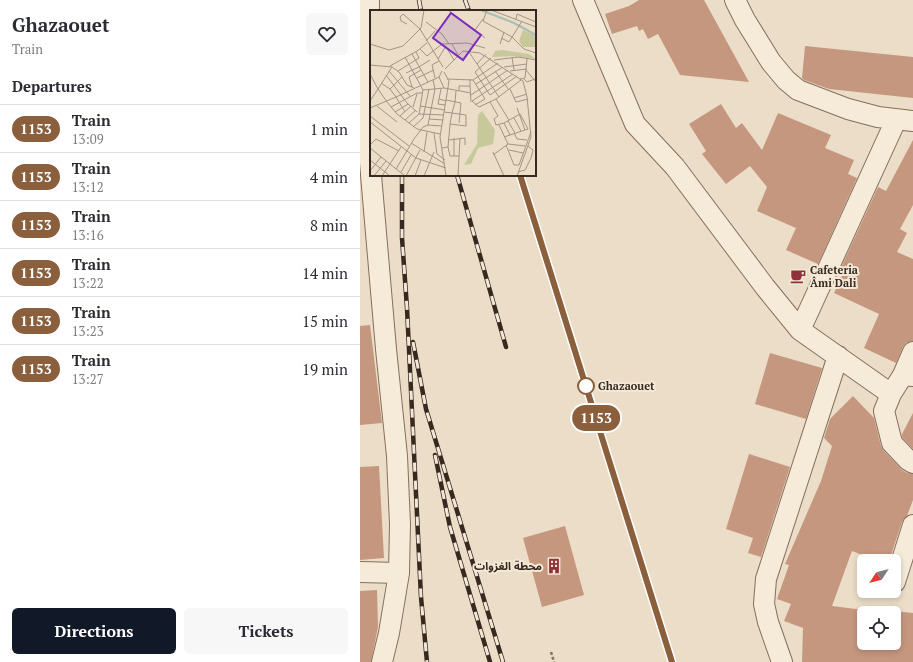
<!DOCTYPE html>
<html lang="en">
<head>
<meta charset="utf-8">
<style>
  :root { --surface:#fff; --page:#f7f7f7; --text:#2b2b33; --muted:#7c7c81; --line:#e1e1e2; --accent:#111827 }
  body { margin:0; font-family:"PT Serif","Noto Sans Arabic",serif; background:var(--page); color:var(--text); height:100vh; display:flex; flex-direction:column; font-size:15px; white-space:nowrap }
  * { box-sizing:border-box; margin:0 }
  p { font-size:13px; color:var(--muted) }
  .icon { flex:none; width:22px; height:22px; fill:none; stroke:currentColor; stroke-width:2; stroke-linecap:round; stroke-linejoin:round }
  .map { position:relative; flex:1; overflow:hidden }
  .panel { display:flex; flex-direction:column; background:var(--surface); width:360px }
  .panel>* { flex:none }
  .badge { padding:0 8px; border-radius:13px; font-size:14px; line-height:26px }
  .needle { width:26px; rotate:234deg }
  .controls { position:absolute; left:497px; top:554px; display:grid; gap:8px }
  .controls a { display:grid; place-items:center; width:44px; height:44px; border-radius:6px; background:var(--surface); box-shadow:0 2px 6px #0003; font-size:20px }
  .map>.badge { position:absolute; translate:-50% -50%; box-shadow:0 0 0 2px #fff }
  h2 { padding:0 12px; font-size:15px; line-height:36px }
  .round { display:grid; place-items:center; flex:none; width:42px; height:42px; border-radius:6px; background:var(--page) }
  .headline { display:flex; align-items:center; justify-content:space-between; height:68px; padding:0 12px }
  h1 { font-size:19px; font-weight:800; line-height:30px }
  .action { display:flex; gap:8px; margin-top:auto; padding:8px 12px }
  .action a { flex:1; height:46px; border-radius:6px; background:var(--accent); color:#fff; font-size:16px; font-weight:800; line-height:46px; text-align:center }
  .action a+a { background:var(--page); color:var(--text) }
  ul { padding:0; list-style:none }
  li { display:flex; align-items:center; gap:12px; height:48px; padding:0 12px; border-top:1px solid var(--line) }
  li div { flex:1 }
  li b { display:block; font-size:15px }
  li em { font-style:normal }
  li .badge { min-width:44px; font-weight:700; text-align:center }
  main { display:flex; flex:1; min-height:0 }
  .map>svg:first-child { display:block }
  .building { fill:#c6977f }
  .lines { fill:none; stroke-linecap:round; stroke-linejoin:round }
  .street-casing { stroke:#856f5d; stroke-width:22 }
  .path { stroke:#856f5d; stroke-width:2.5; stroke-dasharray:3 2; stroke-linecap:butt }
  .street { stroke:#f6ebd9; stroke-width:20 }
  .rail-casing { stroke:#372920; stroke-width:4.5 }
  .rail { stroke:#f3e8d6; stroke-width:3; stroke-dasharray:9; stroke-linecap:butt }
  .line-casing { stroke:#fff; stroke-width:9 }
  .line { stroke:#8b5e3c; stroke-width:6 }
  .stop-dot { fill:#fff; stroke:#8b5e3c; stroke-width:2 }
  .labels { text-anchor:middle; stroke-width:4; stroke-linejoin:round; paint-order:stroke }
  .poi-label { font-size:11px; font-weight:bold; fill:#372920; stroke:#f3e8d6; text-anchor:start }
  .stop-label { font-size:11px; font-weight:bold; fill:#372920; stroke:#f3e8d6; text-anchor:start }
  .inset-river { fill:none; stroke:#a8bfb6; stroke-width:2 }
  .inset-road { fill:none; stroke:#a39584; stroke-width:1 }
  .view { fill:#7b2cbf; fill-opacity:0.15; stroke:#7b2cbf; stroke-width:2 }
  .inset-edge { fill:none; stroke:#372920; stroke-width:2 }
</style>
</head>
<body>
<main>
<section class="panel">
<div class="headline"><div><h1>Ghazaouet</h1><p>Train</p></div><a class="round"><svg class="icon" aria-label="heart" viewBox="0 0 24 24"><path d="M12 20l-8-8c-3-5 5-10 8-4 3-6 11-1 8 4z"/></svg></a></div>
<h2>Departures</h2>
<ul>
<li><span class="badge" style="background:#8b5e3c;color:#fff">1153</span><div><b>Train</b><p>13:09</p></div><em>1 min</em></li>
<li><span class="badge" style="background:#8b5e3c;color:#fff">1153</span><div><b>Train</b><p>13:12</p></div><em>4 min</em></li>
<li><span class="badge" style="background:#8b5e3c;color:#fff">1153</span><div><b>Train</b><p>13:16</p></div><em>8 min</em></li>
<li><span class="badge" style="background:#8b5e3c;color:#fff">1153</span><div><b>Train</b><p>13:22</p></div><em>14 min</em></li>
<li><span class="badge" style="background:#8b5e3c;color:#fff">1153</span><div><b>Train</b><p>13:23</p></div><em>15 min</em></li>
<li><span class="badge" style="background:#8b5e3c;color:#fff">1153</span><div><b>Train</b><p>13:27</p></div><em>19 min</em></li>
</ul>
<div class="action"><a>Directions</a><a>Tickets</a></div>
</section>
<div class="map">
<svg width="553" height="662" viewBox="0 0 553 662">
  <rect width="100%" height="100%" fill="#ebddc7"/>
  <path class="building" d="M279 0H344L389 82 320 75 298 34 288 39 283 29 279 31 277 26 252 34 245 14 269 6Z
    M445 46 553 57V98L469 89 444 80 442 78Z
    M361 104 376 128 382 123 402 150 418 113 471 135 465 148 494 160 488 174 497 178 458 264 426 250 436 228 397 211 407 187 390 166 366 184 342 154 346 151 329 124Z
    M553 140V205L540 229 547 233 537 252 553 259V341L546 343 543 347 536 363 504 348 519 314 474 293 483 274 479 272 518 187 526 191Z
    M10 325 22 423 0 425V326Z
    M410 353 462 368 446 419 395 404Z
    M493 396 514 418 521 446 524 451 542 470 547 473 553 474V500L547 516 542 522 529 561H518L492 551 472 606 504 610V643H534V611L553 613V662H442L443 628 424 621 431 604 417 599 429 565 425 564 461 481 472 446 464 438 470 419Z
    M553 413V449L542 437V434Z
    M389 454 430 467 401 557 388 553 393 538 366 529Z
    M19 466 24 558 0 560V467Z
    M205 526 224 595 182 607 163 538Z
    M17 590 18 627 11 662H0V591Z"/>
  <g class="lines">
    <defs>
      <path id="street" d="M223 0 275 124 315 167 405 287 440 330 531 394 524 411 532 443 548 460 553 463
        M375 0 385 20 411 62 426 80 438 90 488 109 518 117 553 121
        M0 139H8L11 174
        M8 139 9 0
        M11 175 26 349 37 456 40 524 39 573 29 633 22 662
        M440 330 536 120
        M543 375 553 352
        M531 394 543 375 553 376
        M0 572 39 573
        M535 582 553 525
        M422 662 408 622 404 604 406 579 478 356"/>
    </defs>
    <use href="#street" class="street-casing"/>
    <path class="path" d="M191 652 194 662"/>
    <use href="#street" class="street"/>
    <defs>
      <path id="rail" d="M59 0 61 11
        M105 0 109 11
        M42 175V238L47 308 61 597 67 662
        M97 175 146 347
        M160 175 312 662
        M53 342 66 409 143 662
        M75 455 90 527 130 662"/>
    </defs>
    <use href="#rail" class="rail-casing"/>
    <use href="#rail" class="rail"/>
  </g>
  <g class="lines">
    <defs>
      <path id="line" d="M160 175 312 662"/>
    </defs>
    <use href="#line" class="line-casing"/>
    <use href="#line" class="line"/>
  </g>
  <defs>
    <symbol id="cafe-bare" viewBox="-9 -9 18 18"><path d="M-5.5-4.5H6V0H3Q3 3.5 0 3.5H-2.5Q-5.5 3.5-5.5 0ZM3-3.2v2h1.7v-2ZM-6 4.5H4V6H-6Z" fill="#90323b" stroke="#f3e8d6" stroke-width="2.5" paint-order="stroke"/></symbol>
    <symbol id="building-bare" viewBox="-9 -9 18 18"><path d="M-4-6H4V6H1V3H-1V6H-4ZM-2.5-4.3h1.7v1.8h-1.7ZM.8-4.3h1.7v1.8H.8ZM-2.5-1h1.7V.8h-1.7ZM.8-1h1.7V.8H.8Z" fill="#90323b" stroke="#f3e8d6" stroke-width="2.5" paint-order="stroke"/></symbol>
  </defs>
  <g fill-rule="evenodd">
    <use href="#cafe-bare" x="427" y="265" width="22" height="22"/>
    <use href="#building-bare" x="183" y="555" width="22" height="22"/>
  </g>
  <circle class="stop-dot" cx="226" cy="386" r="8"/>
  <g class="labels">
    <g class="poi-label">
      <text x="450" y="274">Cafeteria<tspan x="450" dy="13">Âmi Dali</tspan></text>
      <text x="182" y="570" text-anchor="end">محطة الغزوات</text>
    </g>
    <g class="stop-label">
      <text x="238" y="390">Ghazaouet</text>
    </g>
  </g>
  <g transform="translate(10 10)">
    <rect width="166" height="166" fill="#ebddc7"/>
    <path d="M153 20 166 26V37H153L149 31ZM132 40 159 44 166 49 143 46 122 47 125 41ZM112 101 125 120 123 134 108 138 101 154 94 155 107 134 108 105Z" fill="#c7c99b"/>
    <path class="inset-river" d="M111 0 144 13 166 25"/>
    <path class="inset-road" d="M78 0 105 20 113 9M117 0 113 11 142 27 154 39 166 43M121 0 166 17M146 9 147 4 166 12M56 12 72 24 79 34M37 14 31 11 30 7 33 4 50 19 73 57M105 20 115 28M131 28 139 32 152 11M56 31 65 21M0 34 19 40 33 36 51 18 54 0M82 34 88 45M130 34 134 22M76 37 84 50M50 39 57 46 72 34 97 33 115 38M99 42 129 87M42 44 58 72M35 47 53 80M142 47 144 60M121 48 105 62 120 85 147 66M68 49 76 36M124 50 148 47 166 50M107 54 116 44M0 55 22 57 29 62 37 75 44 78M20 56 47 41 57 33M22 57 8 79 17 92 27 104 47 119 70 124M49 57 60 50M134 57 157 54M75 59 93 41 110 43 153 71 157 87 161 127 147 166M156 60 166 72M19 61 40 86M28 61 49 48 46 42M125 61 139 80M140 61 157 59M74 62 79 71 70 127 76 166M36 63 49 57M0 64 8 79 0 91M16 65 37 93 47 102M69 67 74 78 101 83M47 68 64 60M65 68 62 55 69 51M77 69 103 70 128 53M150 69 155 68 157 49M154 69 157 72 165 69M103 70 115 89 105 95M11 73 20 79 32 67M106 74 133 57M100 76 101 92M42 77 39 67 51 60M71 79 69 89 76 91M140 79 146 92 158 89M89 81V76H100V69M101 85 138 60M144 88 157 84M69 89 68 94 75 95M126 89 139 110M76 90 91 93 89 113M102 91 109 97 126 89 151 70M102 91 143 64M120 92 128 106 124 109 126 115 134 113 140 125M7 96 27 112M50 96 75 100M21 97 47 83H53M43 97 47 84M0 98 26 87 20 79M147 98 155 120M25 102 38 94M35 102 26 87 69 67 72 61M74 102 82 103 96 105V116L80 114 82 103 85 92 86 81M49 104 74 105M0 106 39 136M30 106 41 96M144 108 151 121M59 109 73 110M35 110 46 100M138 111 145 123M0 112 46 148 76 158M39 113 49 104 53 80 74 78M134 113 150 104 158 119M58 115 72 116M129 115 138 134M43 117 53 108 59 79M64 123 67 144 75 150M144 123 147 129 157 130M134 127 158 119M79 130 95 128V135M41 133 75 154M0 135 6 129 29 141M136 135 144 155H149L161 122M78 137 80 146H89M0 138 35 166M72 138 78 137 80 114M139 140 153 143M54 142 57 122M123 142 134 166M123 145 138 134 155 136M84 146V128M0 150 20 166M26 159 44 129 53 117 58 115 65 79 63 70M0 161 11 147M31 162 41 145M148 162 155 160 161 148 163 140 158 136M4 166 16 151M12 166 31 137M36 166 50 140M45 166 51 150M54 166 64 142M88 166 90 128"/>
    <path class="view" d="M81 3 111 25 93 50 63 28Z"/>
    <rect width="166" height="166" class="inset-edge"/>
  </g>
</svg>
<div class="controls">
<a><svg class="needle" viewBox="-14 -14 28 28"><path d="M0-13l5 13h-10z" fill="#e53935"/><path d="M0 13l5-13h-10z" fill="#7c7c81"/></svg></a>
<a><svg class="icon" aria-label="locate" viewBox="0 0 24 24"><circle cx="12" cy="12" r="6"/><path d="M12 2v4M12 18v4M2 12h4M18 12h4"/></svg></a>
</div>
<b class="badge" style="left:236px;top:418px;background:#8b5e3c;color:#fff">1153</b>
</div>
</main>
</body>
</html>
